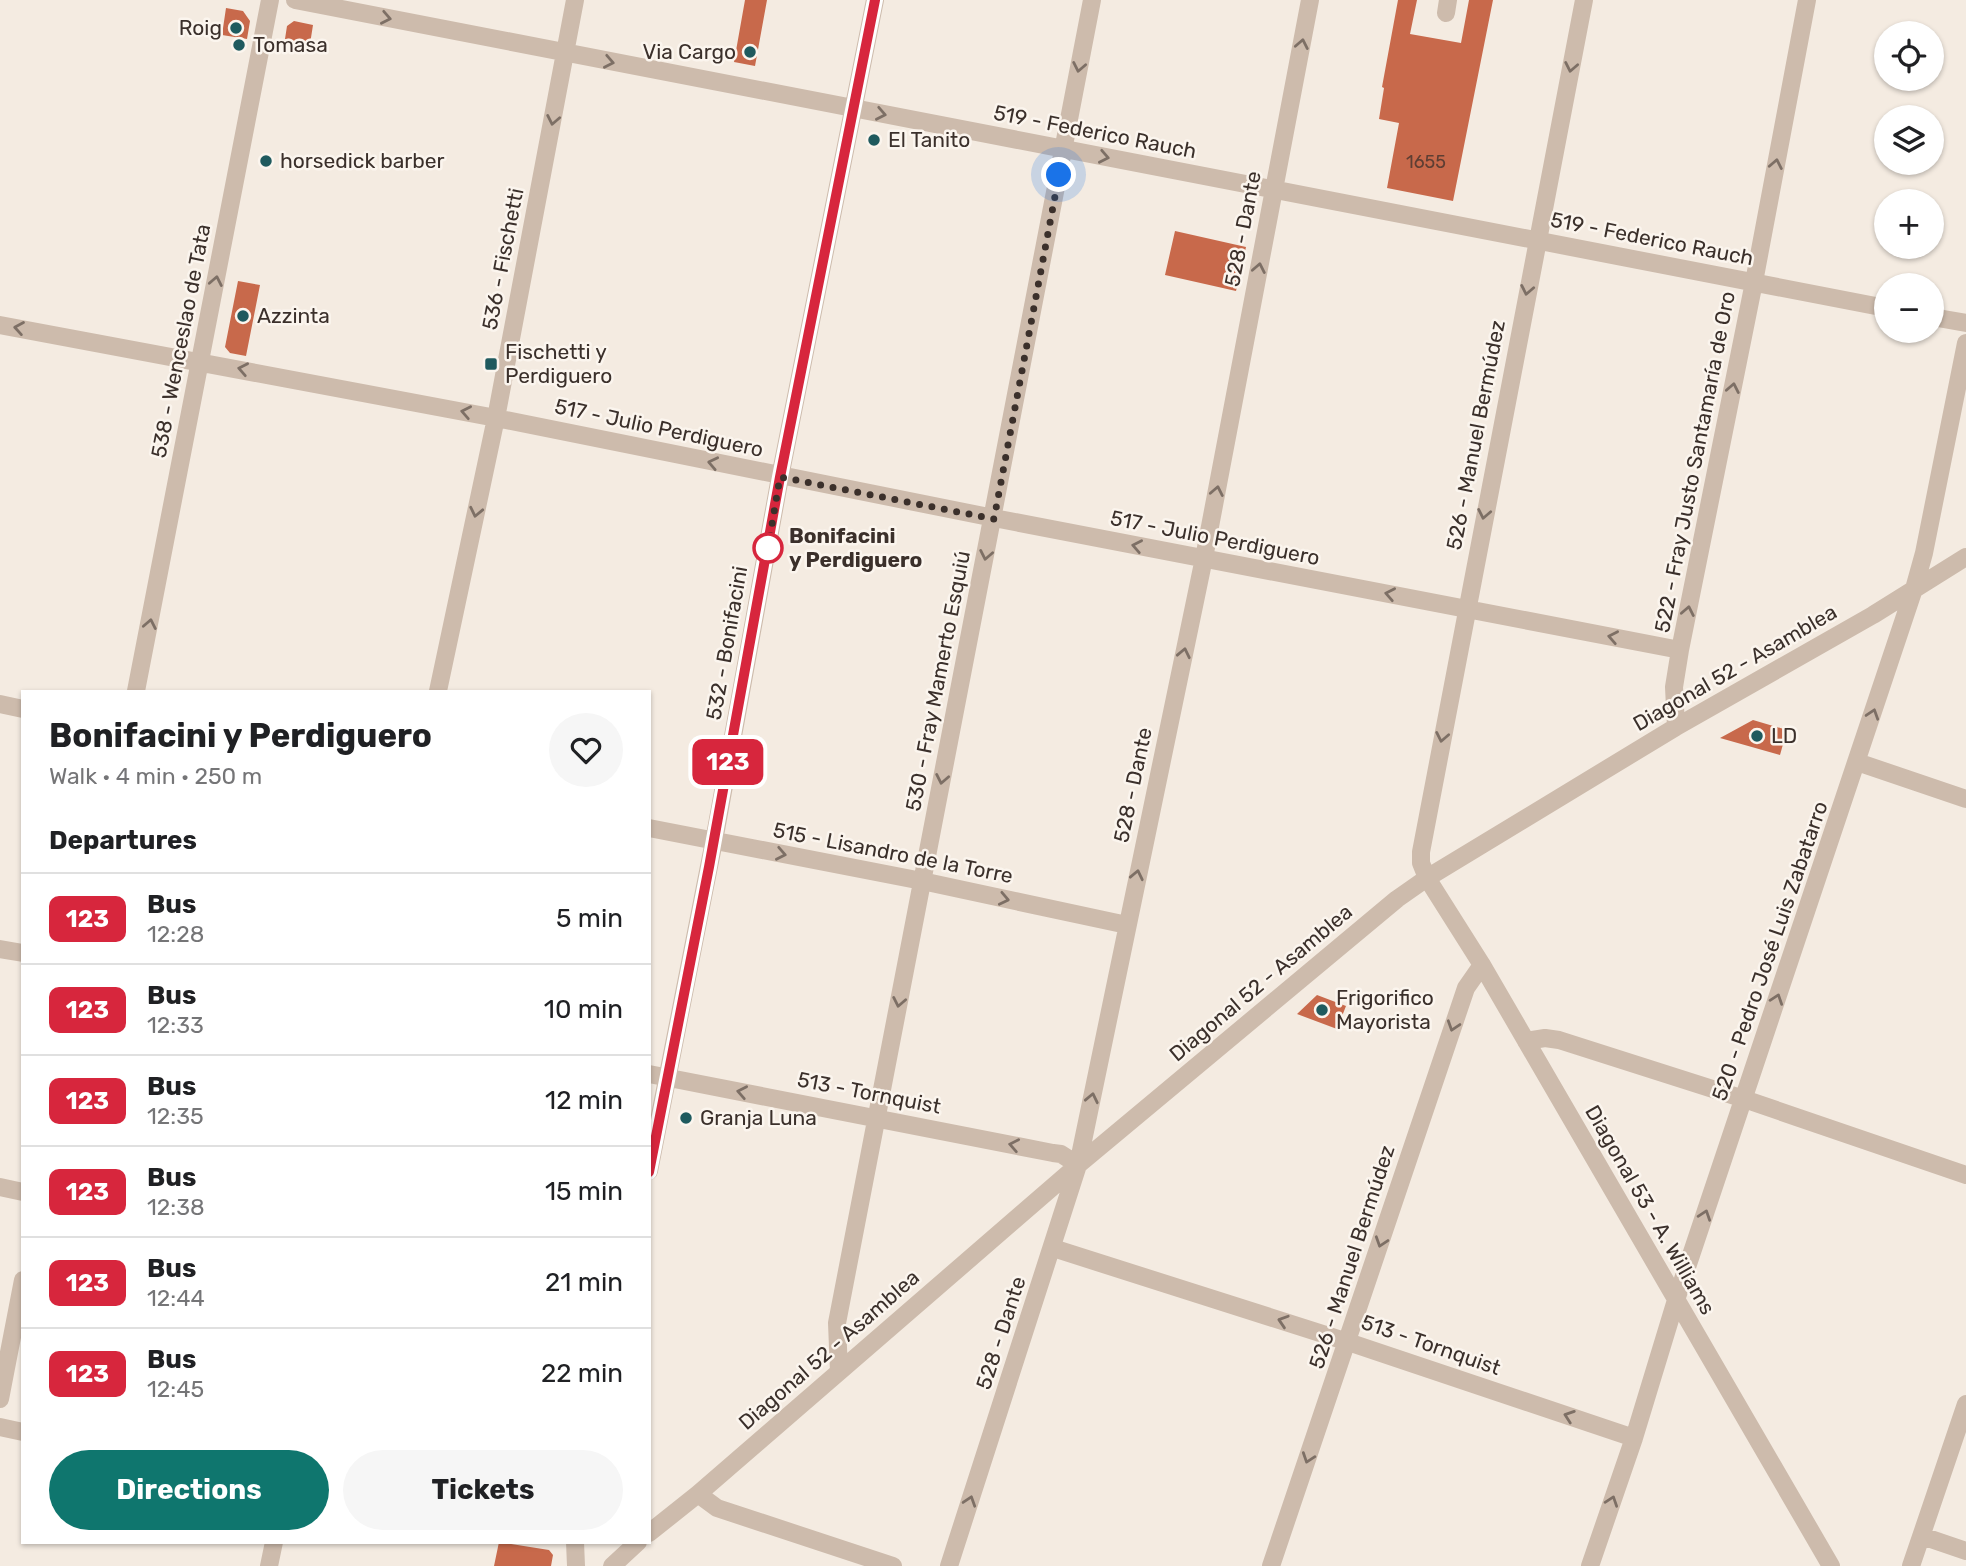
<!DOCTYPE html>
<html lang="en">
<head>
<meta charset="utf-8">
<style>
  :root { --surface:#fff; --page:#f6f6f6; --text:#202124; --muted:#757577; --line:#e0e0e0; --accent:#0f766e }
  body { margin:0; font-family:Rubik,sans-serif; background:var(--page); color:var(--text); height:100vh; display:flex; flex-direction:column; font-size:26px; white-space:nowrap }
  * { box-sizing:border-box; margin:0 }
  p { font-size:23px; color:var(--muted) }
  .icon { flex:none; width:38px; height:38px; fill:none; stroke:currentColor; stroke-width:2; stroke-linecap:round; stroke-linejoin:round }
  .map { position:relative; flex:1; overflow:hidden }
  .drawer { position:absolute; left:21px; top:690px; width:630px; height:854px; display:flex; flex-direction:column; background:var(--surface); border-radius:0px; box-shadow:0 2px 5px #0004 }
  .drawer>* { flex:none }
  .badge { padding:0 14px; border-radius:10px; font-size:24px; line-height:46px }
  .fabs { position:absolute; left:1874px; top:21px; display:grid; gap:14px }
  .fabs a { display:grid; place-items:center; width:70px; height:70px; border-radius:50%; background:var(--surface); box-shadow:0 2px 5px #0004; font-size:35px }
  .you { position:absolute; width:35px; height:35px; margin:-18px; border:5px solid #fff; border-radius:50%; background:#1a73e8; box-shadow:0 0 0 10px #1a73e833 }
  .map>.badge { position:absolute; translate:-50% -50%; box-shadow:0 0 0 4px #fff }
  h2 { padding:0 28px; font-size:26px; line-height:63px }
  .round { display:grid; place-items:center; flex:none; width:74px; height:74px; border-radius:37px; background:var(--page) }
  .overview { display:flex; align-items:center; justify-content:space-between; height:119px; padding:0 28px }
  h1 { font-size:33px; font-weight:700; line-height:52px }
  .cta { display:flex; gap:14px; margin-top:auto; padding:14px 28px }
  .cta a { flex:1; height:80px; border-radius:42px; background:var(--accent); color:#fff; font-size:28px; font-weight:700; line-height:80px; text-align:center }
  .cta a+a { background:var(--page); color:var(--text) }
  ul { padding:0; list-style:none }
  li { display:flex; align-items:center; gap:21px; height:91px; padding:0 28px; border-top:2px solid var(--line) }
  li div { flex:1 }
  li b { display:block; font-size:26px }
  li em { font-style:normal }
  li .badge { min-width:77px; font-weight:700; text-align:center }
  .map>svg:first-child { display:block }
  .building { fill:#c8694b }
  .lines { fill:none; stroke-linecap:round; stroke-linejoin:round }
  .minor { stroke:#cdbbac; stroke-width:18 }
  .oneway { stroke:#7d6f65 }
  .line-casing { stroke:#fff; stroke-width:16 }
  .line { stroke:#d7263d; stroke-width:10 }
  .walk { stroke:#3b302b; stroke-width:7; stroke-dasharray:0 12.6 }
  .poi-dot { fill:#1f5a5e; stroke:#fbf5ee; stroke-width:2.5 }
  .stop-dot { fill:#fff; stroke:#d7263d; stroke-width:3.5 }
  .labels { text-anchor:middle; stroke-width:5; stroke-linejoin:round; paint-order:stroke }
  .number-label { font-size:18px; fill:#5e3e33 }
  .poi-label { font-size:21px; fill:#3b302b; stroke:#fbf5ee; text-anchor:start }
  .street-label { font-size:21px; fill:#3b302b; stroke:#fbf5ee }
  .stop-label { font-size:21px; font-weight:bold; fill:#3b302b; stroke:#fbf5ee; text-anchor:start }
</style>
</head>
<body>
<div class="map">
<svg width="1966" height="1566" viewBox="0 0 1966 1566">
  <rect width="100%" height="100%" fill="#f4ebe1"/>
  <path class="building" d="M745 0H767L755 66 734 62Z
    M1398 0H1417L1410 34 1461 43 1469 0H1493L1453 201 1387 188 1399 123 1379 119 1384 88 1382 87Z
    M226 8 243 11 250 21 247 39 222 35Z
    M294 21 313 25 310 44 285 39 287 26Z
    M1175 231 1246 247 1236 291 1165 275Z
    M238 281 260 285 246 356 230 353 225 347Z
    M1753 720 1787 730 1780 755 1720 738Z
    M1317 995 1346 1006 1337 1029 1297 1014Z
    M499 1542 549 1550 553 1555 551 1566H494Z"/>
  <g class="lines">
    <path class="minor" d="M295 0 1886 308
      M1584 0 1421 852V863L1427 878 1482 965 1831 1566
      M1446 13 1448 0
      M1932 317 1966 323
      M0 325 496 418 994 518 1680 650
      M136 691 270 0
      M438 691 496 418 575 0
      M0 704 23 709
      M1676 727 1674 687 1680 650 1754 282 1807 0
      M1857 762 1966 799
      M649 828 922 881 1127 925
      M0 949 23 953
      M1526 1041 1545 1038 1559 1040 1744 1099 1966 1175
      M649 1074 1053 1153 1061 1154 1078 1165
      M649 1171 714 841 780 477 875 0
      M0 1187 23 1192
      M1053 1248 1348 1342 1634 1438
      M839 1372 837 1323 1092 0
      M0 1399 23 1280
      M0 1427 23 1432
      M698 1494 717 1508 893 1566
      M649 1533 698 1494 1078 1165 1397 899 1427 878 1676 727 1873 615 1966 557
      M1922 1536 1966 1551
      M575 1542 576 1566
      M269 1566 274 1542
      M612 1566 638 1542
      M949 1566 1078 1165 1204 558 1310 0
      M1271 1566 1466 988 1482 965
      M1590 1566 1634 1438 1676 1300 1914 589 1924 553 1966 343
      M1911 1566 1966 1404"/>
  </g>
  <defs><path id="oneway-chevron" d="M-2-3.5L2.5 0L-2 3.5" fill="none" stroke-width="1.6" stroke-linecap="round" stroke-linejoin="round" transform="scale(1.75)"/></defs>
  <g class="oneway">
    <use href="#oneway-chevron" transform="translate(386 18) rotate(11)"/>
    <use href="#oneway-chevron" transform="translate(1302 44) rotate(-79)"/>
    <use href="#oneway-chevron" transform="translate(609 62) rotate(11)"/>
    <use href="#oneway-chevron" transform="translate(1079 67) rotate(101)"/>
    <use href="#oneway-chevron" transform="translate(1571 67) rotate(101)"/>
    <use href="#oneway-chevron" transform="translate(881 114) rotate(11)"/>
    <use href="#oneway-chevron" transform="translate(553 120) rotate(101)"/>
    <use href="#oneway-chevron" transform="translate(1104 157) rotate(11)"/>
    <use href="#oneway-chevron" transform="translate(1776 164) rotate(-79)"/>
    <use href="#oneway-chevron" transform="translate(1259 268) rotate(-79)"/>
    <use href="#oneway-chevron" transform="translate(216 281) rotate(-79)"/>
    <use href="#oneway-chevron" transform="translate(1527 290) rotate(101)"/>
    <use href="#oneway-chevron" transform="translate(19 328) rotate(-170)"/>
    <use href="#oneway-chevron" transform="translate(243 369) rotate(-169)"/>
    <use href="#oneway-chevron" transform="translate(1733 388) rotate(-79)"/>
    <use href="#oneway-chevron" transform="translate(466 412) rotate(-169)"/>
    <use href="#oneway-chevron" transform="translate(713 463) rotate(-168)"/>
    <use href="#oneway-chevron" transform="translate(1217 491) rotate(-79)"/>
    <use href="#oneway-chevron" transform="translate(476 512) rotate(102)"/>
    <use href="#oneway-chevron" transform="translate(1484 514) rotate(101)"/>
    <use href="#oneway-chevron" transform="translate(1137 546) rotate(-169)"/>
    <use href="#oneway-chevron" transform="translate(986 555) rotate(101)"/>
    <use href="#oneway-chevron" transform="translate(1390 594) rotate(-169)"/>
    <use href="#oneway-chevron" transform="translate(1688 611) rotate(-79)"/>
    <use href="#oneway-chevron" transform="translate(150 624) rotate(-79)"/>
    <use href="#oneway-chevron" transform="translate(1613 637) rotate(-169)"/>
    <use href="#oneway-chevron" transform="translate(1184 653) rotate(-78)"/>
    <use href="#oneway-chevron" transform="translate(1873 714) rotate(-72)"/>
    <use href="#oneway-chevron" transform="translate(1442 737) rotate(101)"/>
    <use href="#oneway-chevron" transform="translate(942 779) rotate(101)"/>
    <use href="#oneway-chevron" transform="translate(781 854) rotate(11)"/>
    <use href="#oneway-chevron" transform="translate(1137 875) rotate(-78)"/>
    <use href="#oneway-chevron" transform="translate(1004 899) rotate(12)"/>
    <use href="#oneway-chevron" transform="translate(1777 999) rotate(-71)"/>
    <use href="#oneway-chevron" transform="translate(899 1002) rotate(101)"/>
    <use href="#oneway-chevron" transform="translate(1453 1026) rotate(108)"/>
    <use href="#oneway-chevron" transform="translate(742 1092) rotate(-169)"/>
    <use href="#oneway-chevron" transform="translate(1092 1098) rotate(-78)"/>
    <use href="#oneway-chevron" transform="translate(1014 1145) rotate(-169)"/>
    <use href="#oneway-chevron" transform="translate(1705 1215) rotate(-71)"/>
    <use href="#oneway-chevron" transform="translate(1381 1242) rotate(108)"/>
    <use href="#oneway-chevron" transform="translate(1283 1321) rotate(-162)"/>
    <use href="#oneway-chevron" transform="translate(1569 1416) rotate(-161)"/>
    <use href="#oneway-chevron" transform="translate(1308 1458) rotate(109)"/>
    <use href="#oneway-chevron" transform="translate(970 1501) rotate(-72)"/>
    <use href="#oneway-chevron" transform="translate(1612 1501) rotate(-71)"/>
  </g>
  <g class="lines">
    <defs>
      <path id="line" d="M649 1172 709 867 780 477 875 0"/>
    </defs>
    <use href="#line" class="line-casing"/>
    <use href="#line" class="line"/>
    <path class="walk" d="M768 548 780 477 994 519 1059 175"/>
  </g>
  <g class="poi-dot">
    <circle cx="236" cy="28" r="7"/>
    <circle cx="239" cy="45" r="7"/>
    <circle cx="750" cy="52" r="7"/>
    <circle cx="874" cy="140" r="7"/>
    <circle cx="266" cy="161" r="7"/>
    <circle cx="243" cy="316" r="7"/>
    <rect x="484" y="357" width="14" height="14" rx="3.5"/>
    <circle cx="1757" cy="736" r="7"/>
    <circle cx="1322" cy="1010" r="7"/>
    <circle cx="686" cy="1118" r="7"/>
  </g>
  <circle class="stop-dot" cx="768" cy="548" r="14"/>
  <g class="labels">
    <g class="number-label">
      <text x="1426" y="168">1655</text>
    </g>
    <g class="poi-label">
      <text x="222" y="35" text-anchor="end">Roig</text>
      <text x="253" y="52">Tomasa</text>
      <text x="736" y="59" text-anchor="end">Via Cargo</text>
      <text x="888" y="147">El Tanito</text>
      <text x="280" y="168">horsedick barber</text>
      <text x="257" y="323">Azzinta</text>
      <text x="505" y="359">Fischetti y<tspan x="505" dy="24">Perdiguero</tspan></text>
      <text x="1771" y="743">LD</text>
      <text x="1336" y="1005">Frigorifico<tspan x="1336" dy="24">Mayorista</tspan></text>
      <text x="700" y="1125">Granja Luna</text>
    </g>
    <g class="street-label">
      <text transform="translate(1095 132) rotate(11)" y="7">519 - Federico Rauch</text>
      <text transform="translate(1243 229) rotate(-79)" y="7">528 - Dante</text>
      <text transform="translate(1652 239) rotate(11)" y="7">519 - Federico Rauch</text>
      <text transform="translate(503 259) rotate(-79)" y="7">536 - Fischetti</text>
      <text transform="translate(181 341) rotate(-79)" y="7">538 - Wenceslao de Tata</text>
      <text transform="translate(659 428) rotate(12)" y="7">517 - Julio Perdiguero</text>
      <text transform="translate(1476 435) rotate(-79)" y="7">526 - Manuel Bermúdez</text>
      <text transform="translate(1695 462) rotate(-79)" y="7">522 - Fray Justo Santamaría de Oro</text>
      <text transform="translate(1215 538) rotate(11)" y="7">517 - Julio Perdiguero</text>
      <text transform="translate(727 643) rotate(-80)" y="7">532 - Bonifacini</text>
      <text transform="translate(1735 668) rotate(-30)" y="7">Diagonal 52 - Asamblea</text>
      <text transform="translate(938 681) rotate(-79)" y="7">530 - Fray Mamerto Esquiú</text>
      <text transform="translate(1133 785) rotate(-78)" y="7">528 - Dante</text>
      <text transform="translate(893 853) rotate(11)" y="7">515 - Lisandro de la Torre</text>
      <text transform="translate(1770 951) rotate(-71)" y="7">520 - Pedro José Luis Zabatarro</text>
      <text transform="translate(1261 983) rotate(-40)" y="7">Diagonal 52 - Asamblea</text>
      <text transform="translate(869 1093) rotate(11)" y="7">513 - Tornquist</text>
      <text transform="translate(1650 1210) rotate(60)" y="7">Diagonal 53 - A. Williams</text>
      <text transform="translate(1352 1257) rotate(-72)" y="7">526 - Manuel Bermúdez</text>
      <text transform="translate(1001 1333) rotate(-72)" y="7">528 - Dante</text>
      <text transform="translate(1431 1345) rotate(19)" y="7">513 - Tornquist</text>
      <text transform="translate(829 1350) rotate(-41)" y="7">Diagonal 52 - Asamblea</text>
    </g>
    <g class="stop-label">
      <text x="789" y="543">Bonifacini<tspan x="789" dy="24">y Perdiguero</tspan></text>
    </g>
  </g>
</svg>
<div class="fabs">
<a><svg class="icon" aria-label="locate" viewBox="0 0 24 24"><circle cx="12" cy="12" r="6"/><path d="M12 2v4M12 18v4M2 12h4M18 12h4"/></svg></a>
<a><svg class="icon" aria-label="layers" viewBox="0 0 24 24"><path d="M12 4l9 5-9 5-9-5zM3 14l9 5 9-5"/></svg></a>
<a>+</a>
<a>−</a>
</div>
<div class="you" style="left:1059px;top:175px"></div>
<b class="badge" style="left:728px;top:762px;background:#d7263d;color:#fff">123</b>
<section class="drawer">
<div class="overview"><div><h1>Bonifacini y Perdiguero</h1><p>Walk · 4 min · 250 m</p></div><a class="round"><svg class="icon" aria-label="heart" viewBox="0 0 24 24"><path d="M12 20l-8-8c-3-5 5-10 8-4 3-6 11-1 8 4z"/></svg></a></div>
<h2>Departures</h2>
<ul>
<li><span class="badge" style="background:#d7263d;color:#fff">123</span><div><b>Bus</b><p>12:28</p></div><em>5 min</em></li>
<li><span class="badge" style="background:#d7263d;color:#fff">123</span><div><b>Bus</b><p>12:33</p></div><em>10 min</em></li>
<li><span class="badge" style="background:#d7263d;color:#fff">123</span><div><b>Bus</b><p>12:35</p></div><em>12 min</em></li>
<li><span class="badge" style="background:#d7263d;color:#fff">123</span><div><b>Bus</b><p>12:38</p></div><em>15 min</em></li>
<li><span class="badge" style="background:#d7263d;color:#fff">123</span><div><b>Bus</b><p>12:44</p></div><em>21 min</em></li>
<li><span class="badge" style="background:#d7263d;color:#fff">123</span><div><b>Bus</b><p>12:45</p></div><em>22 min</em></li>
</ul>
<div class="cta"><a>Directions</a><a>Tickets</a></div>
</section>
</div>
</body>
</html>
